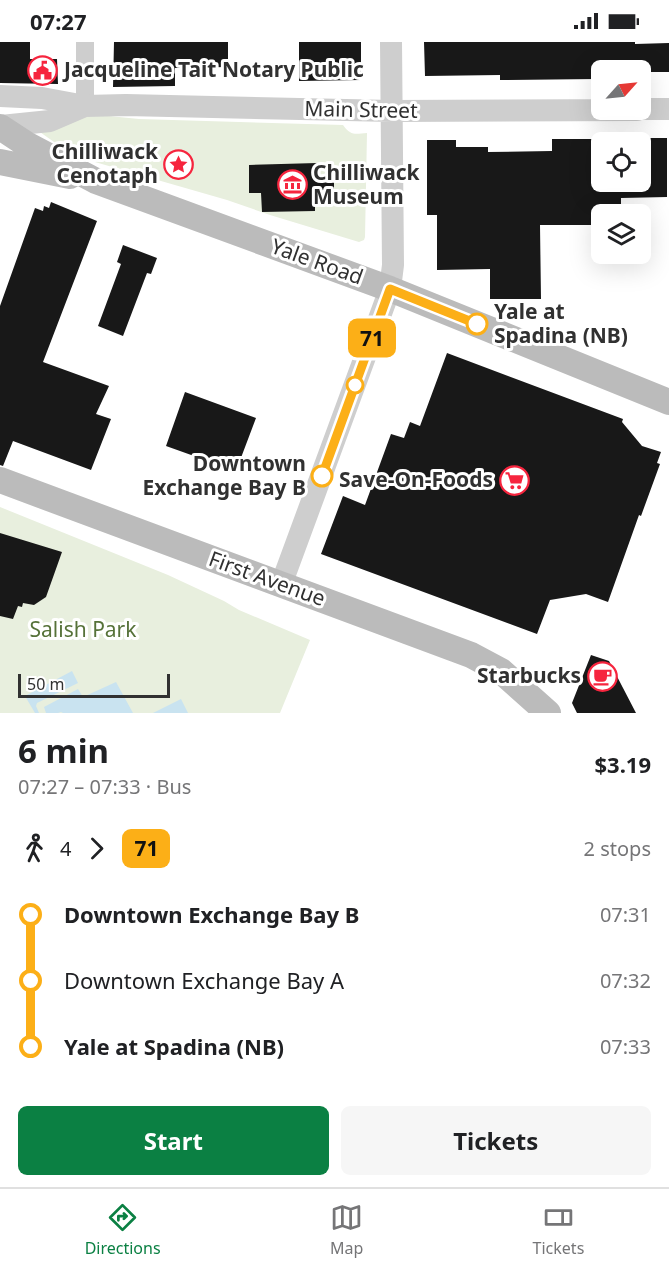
<!DOCTYPE html>
<html lang="en">
<head>
<meta charset="utf-8">
<style>
  :root { --surface:#fff; --page:#f6f6f6; --text:#202124; --muted:#757577; --line:#e0e0e0; --accent:#0b8043 }
  body { margin:0; font-family:"Noto Sans",sans-serif; background:var(--page); color:var(--text); height:100vh; display:flex; flex-direction:column; font-size:22px; white-space:nowrap }
  * { box-sizing:border-box; margin:0 }
  p { font-size:20px; color:var(--muted) }
  .icon { flex:none; width:33px; height:33px; fill:none; stroke:currentColor; stroke-width:2; stroke-linecap:round; stroke-linejoin:round }
  .map { position:relative; height:671px; overflow:hidden }
  .panel { display:flex; flex-direction:column; background:var(--surface); flex:1 }
  .panel>* { flex:none }
  .badge { padding:0 12px; border-radius:9px; font-size:21px; line-height:39px }
  .needle { width:39px; rotate:63deg }
  .buttons { position:absolute; left:591px; top:18px; display:grid; gap:12px }
  .buttons a { display:grid; place-items:center; width:60px; height:60px; border-radius:9px; background:var(--surface); box-shadow:0 6px 24px #0002; font-size:30px }
  .scale { position:absolute; left:18px; bottom:15px; width:152px; box-sizing:border-box; padding-left:6px; border:3px solid #313131; border-top:0; font-size:16px; line-height:21px; white-space:nowrap; color:#313131; -webkit-text-stroke:4px #fff; paint-order:stroke }
  .map>.badge { position:absolute; translate:-50% -50%; box-shadow:0 0 0 3px #fff }
  .legs { display:flex; align-items:center; gap:9px; height:66px; padding:0 18px; font-size:20px }
  .legs p { margin-inline-start:auto }
  .head { display:flex; align-items:center; justify-content:space-between; height:102px; padding:0 18px }
  h1 { font-size:33px; font-weight:700; line-height:45px }
  .action { display:flex; gap:12px; margin-top:auto; padding:12px 18px }
  .action a { flex:1; height:69px; border-radius:9px; background:var(--accent); color:#fff; font-size:24px; font-weight:700; line-height:69px; text-align:center }
  .action a+a { background:var(--page); color:var(--text) }
  ul { padding:0 18px; list-style:none }
  li { display:flex; align-items:center; gap:21px; height:66px; font-size:22px }
  li i { display:grid; place-items:center; width:9px; height:100%; margin:0 8px; background:currentColor }
  li i::after { content:''; width:15px; height:15px; margin:-8px; border:4px solid; border-radius:50%; background:var(--surface) }
  li p { margin-inline-start:auto }
  li:first-child i { background:linear-gradient(#0000 50%,currentColor 0) }
  li:last-child i { background:linear-gradient(currentColor 50%,#0000 0) }
  .status { display:flex; justify-content:space-between; align-items:center; height:42px; padding:0 30px; background:var(--surface); direction:ltr }
  .status svg { height:16px; fill:currentColor }
  .tabs { display:flex; justify-content:space-around; align-items:center; height:84px; border-top:2px solid var(--line); background:var(--surface); font-size:16px; color:var(--muted) }
  .tabs a { display:grid; justify-items:center; gap:3px }
  .tabs .current { color:var(--accent) }
  .map>svg:first-child { display:block }
  .green { fill:#e8efde }
  .water { fill:#c9e3f0 }
  .building { fill:#181818 }
  .lines { fill:none; stroke-linecap:round; stroke-linejoin:round }
  .minor { stroke:#cecece; stroke-width:18 }
  .tertiary { stroke:#cecece; stroke-width:22 }
  .secondary { stroke:#bbb; stroke-width:26 }
  .line-1-casing { stroke:#fff; stroke-width:14 }
  .line-1 { stroke:#fcaf17; stroke-width:9 }
  .stop-1-dot { fill:#fff; stroke:#fcaf17; stroke-width:3 }
  .labels { text-anchor:middle; stroke-width:6; stroke-linejoin:round; paint-order:stroke }
  .poi-label { font-size:21px; font-weight:bold; fill:#313131; stroke:#fff; text-anchor:end }
  .street-label { font-size:21px; fill:#313131; stroke:#fff }
  .stop-label { font-size:21px; font-weight:bold; fill:#313131; stroke:#fff; text-anchor:start }
  .park-label { font-size:21px; fill:#567239; stroke:#fff }
</style>
</head>
<body>
<div class="status"><b>07:27</b><svg viewBox="0 0 49 12"><path d="M0 12V9h3v3zM5 12V6h3v6zM10 12V3h3v9zM15 12V0h3v12zM26 1h20v11H26zM47 4h2v5h-2z"/></svg></div>
<div class="map">
<svg width="669" height="671" viewBox="0 0 669 671">
  <rect width="100%" height="100%" fill="#fff"/>
  <path class="green" d="M89 72 139 77 343 83C351 94 355 92 367 91L365 195 364 198 359 200 270 173 227 158 81 116 64 107 37 88Z
    M0 465 168 533 224 559 239 568 310 598 280 671H0Z"/>
  <path class="water" d="M72 629 78 641 37 661 36 664 39 671H35L25 654Z
    M116 640 133 671H63L61 670 58 671H46L44 665 78 647 83 655Z
    M181 657 188 671H153Z"/>
  <path class="building" d="M0 0H30V17H57L58 42 0 41Z
    M114 0H228V25L175 26V44L113 45Z
    M299 0H361V38L299 39Z
    M424 0H635V2L669 1V30H640V28H596V37L500 38V33L425 34Z
    M640 96H667V155L621 156V172H602V183H540L541 257H490V227L437 228V173H427V98H456V105H488V110L552 109V97H602V140H640Z
    M317 121V136L334 135V154H315V169L262 170 261 151H249V123Z
    M51 160 97 179 43 320 109 344 96 372 111 377 91 428 13 399 3 424 0 423V264L35 166 43 169 44 164 49 166Z
    M123 203 157 216 151 232 147 231 123 294 98 284 121 222 117 220Z
    M447 311 623 377 622 380 642 404 661 410 657 421 660 422 641 474 639 473 608 560 586 552 550 558 537 592 321 512 343 454 365 463 391 392 404 396 410 380 420 384Z
    M185 350 256 376 236 429 166 404Z
    M0 491 62 510 46 555 34 563 23 561 22 565 18 564 13 577 0 574Z
    M591 613 609 619 636 671H577L572 661Z"/>
  <g class="lines">
    <path class="minor" d="M85 64V0"/>
    <path class="tertiary" d="M0 54 42 56 85 64 126 63 392 69 637 68
      M640 67H669
      M0 84 50 79 85 64
      M281 543 390 247 393 223 391 0"/>
    <path class="secondary" d="M0 85 26 102 96 139 390 247 669 360
      M0 120 70 134
      M0 438 471 613 501 629 548 671"/>
  </g>
  <g class="lines">
    <defs>
      <path id="line-1" d="M322 434 390 247 477 282"/>
    </defs>
    <use href="#line-1" class="line-1-casing"/>
    <use href="#line-1" class="line-1"/>
  </g>
  <defs>
    <symbol id="civic-ring" viewBox="-11 -11 22 22"><circle r="9.5" fill="#fff" stroke="#f6253e" stroke-width="1.5"/><path d="M-.6-6.5H3V-4.5H.6V-3L4-1V1h2V6H-6V1h2V-1L-.6-3ZM-1.2 2.5V6h2.4V2.5Z" fill="#f6253e"/></symbol>
    <symbol id="sight-ring" viewBox="-11 -11 22 22"><circle r="9.5" fill="#fff" stroke="#f6253e" stroke-width="1.5"/><path d="M0-6L1.8-2.2L6-1.7L2.9 1.2L3.7 5.4L0 3.3L-3.7 5.4L-2.9 1.2L-6-1.7L-1.8-2.2Z" fill="#f6253e"/></symbol>
    <symbol id="museum-ring" viewBox="-11 -11 22 22"><circle r="9.5" fill="#fff" stroke="#f6253e" stroke-width="1.5"/><path d="M0-6L6-3V-2H-6V-3ZM-5-1h2V3h-2ZM-1-1h2V3h-2ZM3-1h2V3H3ZM-6 4H6V6H-6Z" fill="#f6253e"/></symbol>
    <symbol id="supermarket-ring" viewBox="-11 -11 22 22"><circle r="9.5" fill="#fff" stroke="#f6253e" stroke-width="1.5"/><path d="M-6-5.5h2.5l.6 2H6L4.5 2H-2.5L-4.4-4H-6ZM-1.5 3.2a1.3 1.3 0 1 0 .1 0ZM3 3.2a1.3 1.3 0 1 0 .1 0Z" fill="#f6253e"/></symbol>
    <symbol id="cafe-ring" viewBox="-11 -11 22 22"><circle r="9.5" fill="#fff" stroke="#f6253e" stroke-width="1.5"/><path d="M-5.5-4.5H6V0H3Q3 3.5 0 3.5H-2.5Q-5.5 3.5-5.5 0ZM3-3.2v2h1.7v-2ZM-6 4.5H4V6H-6Z" fill="#f6253e"/></symbol>
  </defs>
  <g fill-rule="evenodd">
    <use href="#civic-ring" x="26" y="12" width="33" height="33"/>
    <use href="#sight-ring" x="162" y="106" width="33" height="33"/>
    <use href="#museum-ring" x="276" y="126" width="33" height="33"/>
    <use href="#supermarket-ring" x="498" y="422" width="33" height="33"/>
    <use href="#cafe-ring" x="586" y="618" width="33" height="33"/>
  </g>
  <g class="stop-1-dot">
    <circle cx="477" cy="282" r="10"/>
    <circle cx="355" cy="343" r="8"/>
    <circle cx="322" cy="434" r="10"/>
  </g>
  <g class="labels">
    <g class="poi-label">
      <text x="64" y="35" text-anchor="start">Jacqueline Tait Notary Public</text>
      <text x="158" y="117">Chilliwack<tspan x="158" dy="24">Cenotaph</tspan></text>
      <text x="313" y="138" text-anchor="start">Chilliwack<tspan x="313" dy="24">Museum</tspan></text>
      <text x="493" y="445">Save-On-Foods</text>
      <text x="581" y="641">Starbucks</text>
    </g>
    <g class="street-label">
      <text transform="translate(361 68) rotate(1)" y="7">Main Street</text>
      <text transform="translate(317 220) rotate(20)" y="7">Yale Road</text>
      <text transform="translate(267 537) rotate(20)" y="7">First Avenue</text>
    </g>
    <g class="stop-label">
      <text x="494" y="277">Yale at<tspan x="494" dy="24">Spadina (NB)</tspan></text>
      <text x="306" y="429" text-anchor="end">Downtown<tspan x="306" dy="24">Exchange Bay B</tspan></text>
    </g>
    <g class="park-label">
      <text x="83" y="595">Salish Park</text>
    </g>
  </g>
</svg>
<div class="buttons">
<a><svg class="needle" viewBox="-14 -14 28 28"><path d="M0-13l5 13h-10z" fill="#e53935"/><path d="M0 13l5-13h-10z" fill="#757577"/></svg></a>
<a><svg class="icon" aria-label="locate" viewBox="0 0 24 24"><circle cx="12" cy="12" r="6"/><path d="M12 2v4M12 18v4M2 12h4M18 12h4"/></svg></a>
<a><svg class="icon" aria-label="layers" viewBox="0 0 24 24"><path d="M12 4l9 5-9 5-9-5zM3 14l9 5 9-5"/></svg></a>
</div>
<div class="scale">50 m</div>
<b class="badge" style="left:372px;top:296px;background:#fcaf17;color:#111">71</b>
</div>
<section class="panel">
<div class="head"><div><h1>6 min</h1><p>07:27 – 07:33 · Bus</p></div><b>$3.19</b></div>
<div class="legs"><svg class="icon" aria-label="walk" viewBox="0 0 24 24"><circle cx="13" cy="4" r="2"/><path d="M13 8l-2 6 4 7M11 14l-3 7M7 12l3-4h3l4 4"/></svg>4<svg class="icon" aria-label="forward" viewBox="0 0 24 24"><path d="M9 5l7 7-7 7"/></svg><b class="badge" style="background:#fcaf17;color:#111">71</b><p>2 stops</p></div>
<ul>
<li><i style="color:#fcaf17"></i><b>Downtown Exchange Bay B</b><p>07:31</p></li>
<li><i style="color:#fcaf17"></i><span>Downtown Exchange Bay A</span><p>07:32</p></li>
<li><i style="color:#fcaf17"></i><b>Yale at Spadina (NB)</b><p>07:33</p></li>
</ul>
<div class="action"><a>Start</a><a>Tickets</a></div>
</section>
<nav class="tabs">
<a class="current"><svg class="icon" aria-label="directions" viewBox="0 0 24 24"><path d="M12 3l9 9-9 9-9-9zM9 14v-3h6M13 9l2 2-2 2"/></svg>Directions</a>
<a><svg class="icon" aria-label="map" viewBox="0 0 24 24"><path d="M3 6l6-2 6 2 6-2v14l-6 2-6-2-6 2zM9 4v14M15 6v14"/></svg>Map</a>
<a><svg class="icon" aria-label="tickets" viewBox="0 0 24 24"><path d="M3 7h18v10H3zM15 7v10"/></svg>Tickets</a>
</nav>
</body>
</html>
